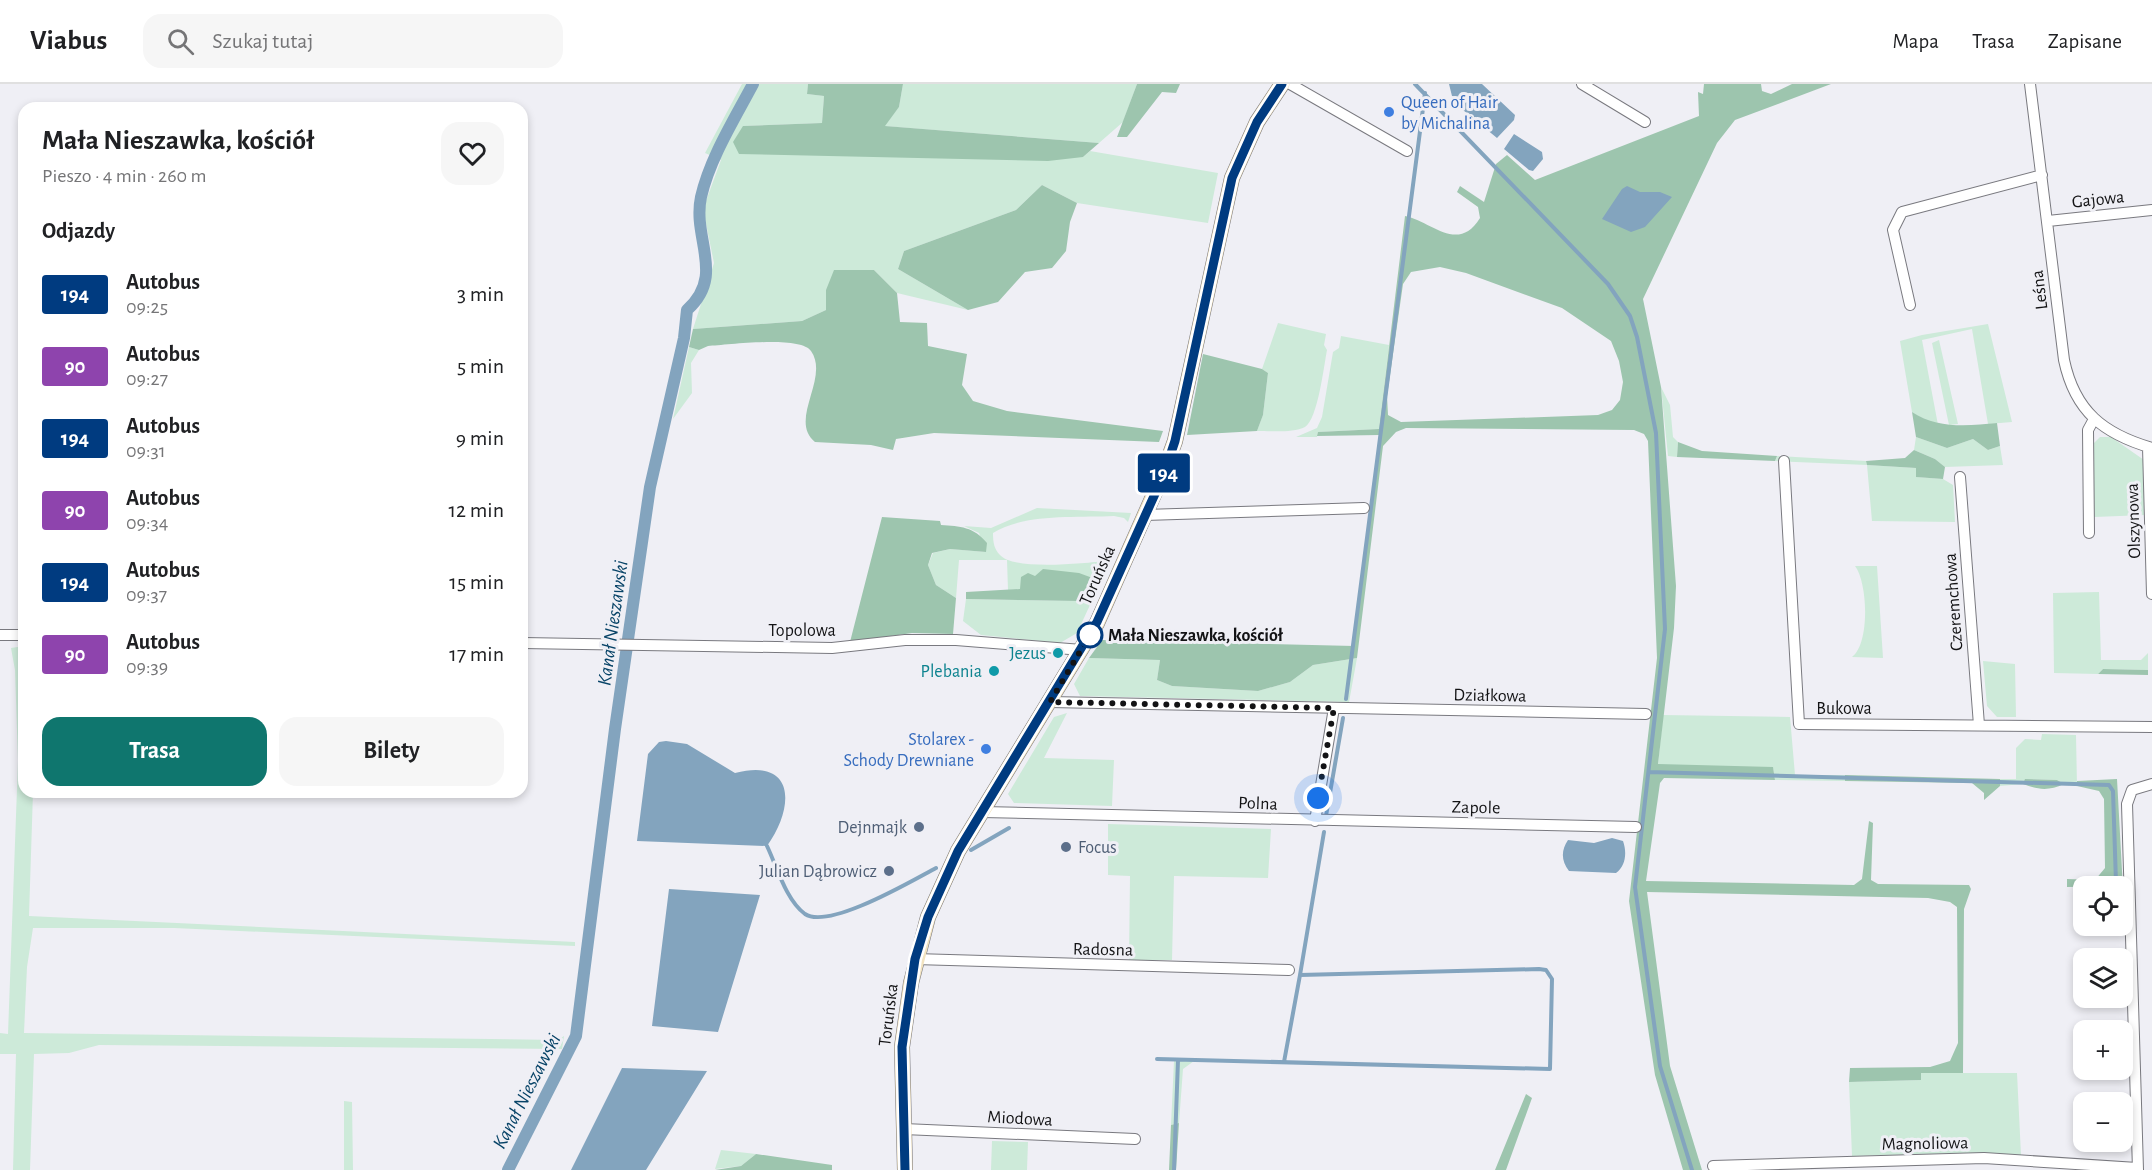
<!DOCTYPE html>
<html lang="pl">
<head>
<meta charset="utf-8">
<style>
  :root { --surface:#fff; --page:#f6f6f6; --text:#202124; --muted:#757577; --line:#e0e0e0; --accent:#0f766e }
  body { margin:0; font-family:"Alegreya Sans",sans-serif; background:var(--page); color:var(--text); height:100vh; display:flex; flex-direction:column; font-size:22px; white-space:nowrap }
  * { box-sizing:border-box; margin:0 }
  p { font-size:20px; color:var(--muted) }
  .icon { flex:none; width:33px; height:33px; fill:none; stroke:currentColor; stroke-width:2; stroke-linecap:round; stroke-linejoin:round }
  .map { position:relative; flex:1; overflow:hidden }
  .details { position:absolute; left:18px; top:18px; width:510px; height:696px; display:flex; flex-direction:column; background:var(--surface); border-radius:18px; box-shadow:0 3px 9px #0003 }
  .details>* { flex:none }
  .badge { padding:0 12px; border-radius:4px; font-size:21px; line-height:39px }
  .buttons { position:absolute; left:2073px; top:792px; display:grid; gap:12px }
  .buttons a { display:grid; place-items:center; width:60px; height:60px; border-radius:12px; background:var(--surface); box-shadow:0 3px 9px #0003; font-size:30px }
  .you { position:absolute; width:30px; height:30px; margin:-15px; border:4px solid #fff; border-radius:50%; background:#1a73e8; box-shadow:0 0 0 9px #1a73e833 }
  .map>.badge { position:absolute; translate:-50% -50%; box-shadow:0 0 0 3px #fff }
  h2 { padding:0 24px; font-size:22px; line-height:54px }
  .round { display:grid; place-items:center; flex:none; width:63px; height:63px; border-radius:18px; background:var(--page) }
  .head { display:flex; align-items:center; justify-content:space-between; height:102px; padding:0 24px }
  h1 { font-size:28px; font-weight:700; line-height:45px }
  .cta { display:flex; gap:12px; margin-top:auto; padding:12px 24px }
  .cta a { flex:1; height:69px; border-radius:18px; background:var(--accent); color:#fff; font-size:24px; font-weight:700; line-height:69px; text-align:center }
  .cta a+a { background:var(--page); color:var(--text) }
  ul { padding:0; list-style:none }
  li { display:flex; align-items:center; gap:18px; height:72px; padding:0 24px }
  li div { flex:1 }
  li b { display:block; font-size:22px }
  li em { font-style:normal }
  li .badge { min-width:66px; font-weight:700; text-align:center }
  header { display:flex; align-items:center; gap:36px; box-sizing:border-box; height:84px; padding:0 30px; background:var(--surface); border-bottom:2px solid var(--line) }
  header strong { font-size:28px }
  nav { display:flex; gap:33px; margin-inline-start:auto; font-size:21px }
  .search { width:420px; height:54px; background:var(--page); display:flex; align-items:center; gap:15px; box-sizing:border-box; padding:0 21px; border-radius:18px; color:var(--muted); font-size:22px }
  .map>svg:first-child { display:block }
  .green { fill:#cdead9 }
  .forest { fill:#9dc5ae; fill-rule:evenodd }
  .water { fill:#83a4be }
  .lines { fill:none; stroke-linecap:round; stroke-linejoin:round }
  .stream { stroke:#83a4be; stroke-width:4 }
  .canal { stroke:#83a4be; stroke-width:12 }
  .minor-casing { stroke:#79797f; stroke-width:12 }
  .secondary-casing { stroke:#79797f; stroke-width:16 }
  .minor { stroke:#fff; stroke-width:10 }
  .secondary { stroke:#f2e3c0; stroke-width:15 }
  .line-casing { stroke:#fff; stroke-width:14 }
  .line { stroke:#003b80; stroke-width:9 }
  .walk { stroke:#131315; stroke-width:6; stroke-dasharray:0 10.8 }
  .shop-dot { fill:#3f7fe0; stroke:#efeff5; stroke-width:2 }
  .stop-dot { fill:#fff; stroke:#003b80; stroke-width:3 }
  .culture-dot { fill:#0f9aa8; stroke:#efeff5; stroke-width:2 }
  .service-dot { fill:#5c6f8a; stroke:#efeff5; stroke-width:2 }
  .labels { text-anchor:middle; stroke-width:6; stroke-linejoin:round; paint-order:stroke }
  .shop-label { font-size:18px; fill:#366cbe; stroke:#efeff5; text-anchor:start }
  .street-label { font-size:18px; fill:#131315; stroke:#efeff5 }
  .stop-label { font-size:18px; font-weight:bold; fill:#131315; stroke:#efeff5; text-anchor:start }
  .culture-label { font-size:18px; fill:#0d838f; stroke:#efeff5; text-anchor:end }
  .service-label { font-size:18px; fill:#4e5e75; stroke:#efeff5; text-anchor:end }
  .water-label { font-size:20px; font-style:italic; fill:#074367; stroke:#efeff5 }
</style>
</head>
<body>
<header>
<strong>Viabus</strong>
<div class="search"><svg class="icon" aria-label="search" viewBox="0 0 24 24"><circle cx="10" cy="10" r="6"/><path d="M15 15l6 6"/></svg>Szukaj tutaj</div>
<nav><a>Mapa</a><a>Trasa</a><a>Zapisane</a></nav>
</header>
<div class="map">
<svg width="2152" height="1086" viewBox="0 0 2152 1086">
  <rect width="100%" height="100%" fill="#efeff5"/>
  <path class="green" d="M742 0H808L807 10 824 12 822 39 743 42 1083 73 1090 67 1218 89 1208 139 1077 119 1042 101 1016 126 904 167 898 185 968 226 897 209 874 186 826 206V226L802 237 693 245 714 179 703 125 721 76 705 69Z
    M903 0H1137L1123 38 1099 59 884 42 899 23Z
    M1278 239 1326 250 1324 261 1327 266C1324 281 1318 335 1305 343 1293 349 1271 347 1257 347L1263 331 1268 289 1262 285Z
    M1988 240 2012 338 1988 340 1972 245 1922 256 1938 341 1926 338 1912 328 1900 257 1922 251Z
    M1341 252 1389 261 1379 345 1318 348 1317 353H1296L1317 344 1322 333 1333 268 1339 264Z
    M1939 256 1958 340 1949 341 1932 259Z
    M689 263 699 266 691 279 692 309 673 335Z
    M1661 303 1670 321 1673 353 1678 358 1677 373 1668 372Z
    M1916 353 1947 364 1973 355 1988 366 2000 362 2003 381 1945 383 1935 375 1914 366Z
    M2100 353H2111L2144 376 2145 431 2094 433 2093 360Z
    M1777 372 1866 377 1867 381 1916 384 1917 393 1943 395 1953 401 1955 438 1872 437 1867 381 1775 377Z
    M1037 424 1131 429 1128 438 1124 434 1114 432C1075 434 1026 429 993 449 993 458 994 465 1000 471 1014 487 1085 479 1106 477L1115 467 1077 549 1060 559 981 551 963 537 966 515 1078 517 1020 505 1008 506 1007 476H959L956 514 936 501 928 481 933 469 950 465 986 468 979 449 964 442 991 444Z
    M1855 482H1877L1883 574 1852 573C1870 560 1868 499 1855 482Z
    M2099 508 2101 576H2141L2148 569V586L2103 585 2098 590 2054 589 2053 509Z
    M24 562V708H33L29 832 575 858V862L174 844H33L27 883 24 949 558 956 564 952 562 965 99 961 69 969 34 970 30 1086H13L16 970H0V949L8 950 18 677 15 586 11 564Z
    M1089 574 1160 576 1157 596 1172 602 1258 607 1290 598 1313 581 1357 574 1349 618 1080 612 1074 600Z
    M1983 577 2015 580 2016 633H1997L1987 622Z
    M1067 629 1044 674 1114 676 1112 722 1014 719 1008 710 1054 633Z
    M1663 631 1790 633 1795 691H1845V697L1775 696 1773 684 1658 681Z
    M2042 650 2076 651 2077 702 2064 700 2057 696 2026 695 2023 700 2000 702V695H2016V664L2025 655 2041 656Z
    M1108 740 1271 745 1268 794 1174 792 1172 876H1129L1130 792 1108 791Z
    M1174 977H1194L1183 985 1179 1039 1171 1041Z
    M1921 989H2017L2021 1071 1974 1069 1852 1072 1849 998 1921 996Z
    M344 1017 352 1018 353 1086H344Z
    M992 1057 1028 1058 1027 1086H991Z
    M721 1066 756 1070 741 1082 715 1085Z"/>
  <path class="forest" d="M808 0H903L899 23 885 42 1099 59 1083 73 1048 77 739 70 733 58 743 42 822 39 824 12 807 10Z
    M1137 0H1180L1176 9 1162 8 1127 53H1117Z
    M1704 0H1761L1762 7 1771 10 1792 0H1831L1735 36 1717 59 1643 215 1661 303 1676 502 1674 544 1658 680 1773 683 1775 696 1664 694 1660 699 1646 797 1854 801 1862 795 1869 737 1873 739 1871 796 1878 800 1969 801 1971 805 1964 825 1963 989H1921V996L1849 998 1850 984 1930 983 1950 977 1958 959 1957 823 1950 818 1928 814 1647 808 1670 982 1702 1086H1683L1655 991 1629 817 1657 574 1648 357 1644 350 1634 346 1406 344 1396 348 1383 362 1357 574 1313 581 1290 598 1258 607 1172 602 1157 596 1160 576 1089 574 1102 556 1354 562 1379 351 1317 352 1318 348 1379 345 1405 132C1431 137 1458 170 1480 134L1478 123 1457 108 1460 102 1484 118 1496 80 1507 71 1535 96 1699 32 1698 8 1703 10ZM1440 183 1466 189 1562 224 1611 257 1619 277 1623 298 1620 316 1612 326 1598 331 1401 338 1388 331 1387 312 1403 200 1411 188Z
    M1042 101 1077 119 1070 138 1066 167 1052 184 1025 188 998 218 968 226 898 185 904 167 1016 126Z
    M834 186H874L897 209 900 238 927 239 928 262 967 270 962 301 973 317 1007 327 1163 347 1159 358 934 349 896 355 893 366 871 361 815 358C788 336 830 294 811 267 800 251 728 261 708 262L699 266 689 263 693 245 802 237 826 226V206Z
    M1203 270 1262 285 1268 289 1263 331 1257 347 1187 351Z
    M1912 328C1937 345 1968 342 1997 339L2000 362 1988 366 1973 355 1947 364 1916 353Z
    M1678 358 1702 367 1777 372 1775 377 1677 373Z
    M1914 366 1935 375 1945 383 1943 395 1916 393V384L1867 381 1866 377 1905 374Z
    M882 433 940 437 941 441C960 442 974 443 987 459L986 468 950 465 932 469 928 481 936 501 956 514 953 550 912 549 850 558Z
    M1043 485 1079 489 1098 496 1095 509 1078 517 966 515V508L1020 505 1021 493 1028 489 1035 492Z
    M2103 585 2148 586V591L2098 590Z
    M1845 691 2000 695V702L1984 716V709L1972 699 1845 697Z
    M2025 695 2057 696 2064 700C2049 707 2038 706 2023 700Z
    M2117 695 2123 805 2122 802 2067 803V795L2095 796 2105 784 2104 715 2099 707 2077 702V697Z
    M1526 1010 1532 1014 1506 1086H1495Z
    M1179 1039 1176 1086H1169L1171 1041Z
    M756 1070 832 1081V1086H715L741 1082Z"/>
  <path class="water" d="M1449 0H1482L1515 31 1514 36 1497 54 1463 26 1462 14 1452 12Z
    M1514 50 1542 68 1543 75 1533 87 1529 86 1504 65Z
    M1627 102 1640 108H1660L1672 113 1645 143 1631 148 1602 135 1622 105Z
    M666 657 687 660 735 689C797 673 794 725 767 762L637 757 648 670 659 658Z
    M1612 754 1623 757C1627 768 1626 782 1616 789L1569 787C1561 777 1561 766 1568 756L1594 759Z
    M669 805 760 811 718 948 652 942Z
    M622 984 707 987 646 1086H571Z"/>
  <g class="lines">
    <path class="stream" d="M1415 0 1608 200 1630 232 1637 253 1656 349 1665 545 1635 803 1660 982 1692 1086
      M1346 615 1425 9
      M1649 688 2109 701 2113 707 2116 799
      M1326 732 1343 634
      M767 762C777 783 786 816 805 830 829 846 913 796 936 784
      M971 766 1009 744
      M1300 891 1324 748
      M1157 975 1550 985 1552 895 1546 886 1539 885 1300 891 1284 978
      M1174 1086 1178 976"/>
    <path class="canal" d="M508 1086 576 952 615 645 650 403 684 254 687 226C726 191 692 155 701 113 710 74 734 36 753 0"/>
    <defs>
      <path id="minor" d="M1290 0 1407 67
        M1582 0 1645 38
        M2030 0 2064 276C2075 328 2104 350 2152 364
        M2048 137 2152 126
        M1910 221 1893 146 1902 128 2042 91
        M2148 363 2152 510
        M1784 377 1799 640 2152 643
        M1960 393 1979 641
        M1145 431 1364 424
        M2089 449 2088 346 2094 335
        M0 551H24
        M522 559 832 564 905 556H956L1082 566
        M1050 618 1646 630
        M982 728 1636 743
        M1315 737 1334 624
        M915 875 1289 886
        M904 1045 1135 1055
        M1713 1082 1984 1074 2137 1084
        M2138 1086 2127 720 2132 706 2152 700"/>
      <path id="secondary" d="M905 1086 902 963 911 899 928 833 958 767 1097 539 1163 390 1175 357 1232 94 1257 38 1282 0"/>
    </defs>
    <use href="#minor" class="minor-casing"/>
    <use href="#secondary" class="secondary-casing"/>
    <use href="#minor" class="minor"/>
    <use href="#secondary" class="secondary"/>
  </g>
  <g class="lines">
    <defs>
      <path id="line" d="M905 1086 902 963 915 875 928 833 958 767 1097 538 1164 390 1175 357 1232 94 1257 38 1282 0"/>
    </defs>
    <use href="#line" class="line-casing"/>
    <use href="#line" class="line"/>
    <path class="walk" d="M1090 551 1050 618 1334 624 1318 714"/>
  </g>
  <g class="shop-dot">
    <circle cx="1389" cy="28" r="6"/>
    <circle cx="986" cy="665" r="6"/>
  </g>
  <circle class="stop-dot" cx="1090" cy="551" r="12"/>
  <g class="culture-dot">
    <circle cx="1058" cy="569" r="6"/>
    <circle cx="994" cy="587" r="6"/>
  </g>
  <g class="service-dot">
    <circle cx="919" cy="743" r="6"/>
    <circle cx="1066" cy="763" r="6"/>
    <circle cx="889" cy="787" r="6"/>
  </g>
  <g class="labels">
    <g class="shop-label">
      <text x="1401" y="24">Queen of Hair<tspan x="1401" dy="21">by Michalina</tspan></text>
      <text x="974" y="661" text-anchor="end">Stolarex -<tspan x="974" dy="21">Schody Drewniane</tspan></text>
    </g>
    <g class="street-label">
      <text transform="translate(2098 115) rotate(-6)" y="6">Gajowa</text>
      <text transform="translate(2039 206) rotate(-97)" y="6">Leśna</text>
      <text transform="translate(2133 437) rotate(-92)" y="6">Olszynowa</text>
      <text transform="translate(1097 491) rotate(-66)" y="6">Toruńska</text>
      <text transform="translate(1953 518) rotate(-94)" y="6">Czeremchowa</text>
      <text x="802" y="552">Topolowa</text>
      <text transform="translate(1490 611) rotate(1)" y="6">Działkowa</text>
      <text x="1844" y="630">Bukowa</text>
      <text transform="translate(1258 719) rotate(2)" y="6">Polna</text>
      <text transform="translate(1476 723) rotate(1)" y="6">Zapole</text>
      <text transform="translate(1103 865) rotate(1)" y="6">Radosna</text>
      <text transform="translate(888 931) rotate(-83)" y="6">Toruńska</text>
      <text transform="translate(1020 1034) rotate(3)" y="6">Miodowa</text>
      <text transform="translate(1925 1059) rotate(-1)" y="6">Magnoliowa</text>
    </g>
    <g class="stop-label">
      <text x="1108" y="557">Mała Nieszawka, kościół</text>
    </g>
    <g class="culture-label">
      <text x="1046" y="575">Jezus</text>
      <text x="982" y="593">Plebania</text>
    </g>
    <g class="service-label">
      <text x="907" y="749">Dejnmajk</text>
      <text x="1078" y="769" text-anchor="start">Focus</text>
      <text x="877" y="793">Julian Dąbrowicz</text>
    </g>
    <g class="water-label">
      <text transform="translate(612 539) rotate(-82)" y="7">Kanał Nieszawski</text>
      <text transform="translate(526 1007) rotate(-63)" y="7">Kanał Nieszawski</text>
    </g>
  </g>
</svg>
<div class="buttons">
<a><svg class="icon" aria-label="locate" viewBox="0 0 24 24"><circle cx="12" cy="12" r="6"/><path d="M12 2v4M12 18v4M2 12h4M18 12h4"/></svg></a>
<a><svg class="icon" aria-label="layers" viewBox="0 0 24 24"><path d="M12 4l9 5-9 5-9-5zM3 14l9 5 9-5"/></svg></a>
<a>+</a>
<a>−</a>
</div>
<div class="you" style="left:1318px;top:714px"></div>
<b class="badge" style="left:1164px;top:389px;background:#003b80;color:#fff">194</b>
<section class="details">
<div class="head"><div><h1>Mała Nieszawka, kościół</h1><p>Pieszo · 4 min · 260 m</p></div><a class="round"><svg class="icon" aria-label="heart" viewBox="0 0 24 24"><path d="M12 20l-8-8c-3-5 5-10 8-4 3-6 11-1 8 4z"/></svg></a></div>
<h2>Odjazdy</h2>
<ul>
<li><span class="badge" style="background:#003b80;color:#fff">194</span><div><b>Autobus</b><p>09:25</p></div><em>3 min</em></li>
<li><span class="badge" style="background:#8e44ad;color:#fff">90</span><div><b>Autobus</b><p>09:27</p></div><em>5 min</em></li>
<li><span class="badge" style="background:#003b80;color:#fff">194</span><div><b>Autobus</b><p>09:31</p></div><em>9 min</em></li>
<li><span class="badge" style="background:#8e44ad;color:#fff">90</span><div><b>Autobus</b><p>09:34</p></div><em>12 min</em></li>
<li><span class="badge" style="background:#003b80;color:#fff">194</span><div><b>Autobus</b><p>09:37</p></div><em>15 min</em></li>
<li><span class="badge" style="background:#8e44ad;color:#fff">90</span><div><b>Autobus</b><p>09:39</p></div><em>17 min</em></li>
</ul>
<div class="cta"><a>Trasa</a><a>Bilety</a></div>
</section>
</div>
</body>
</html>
